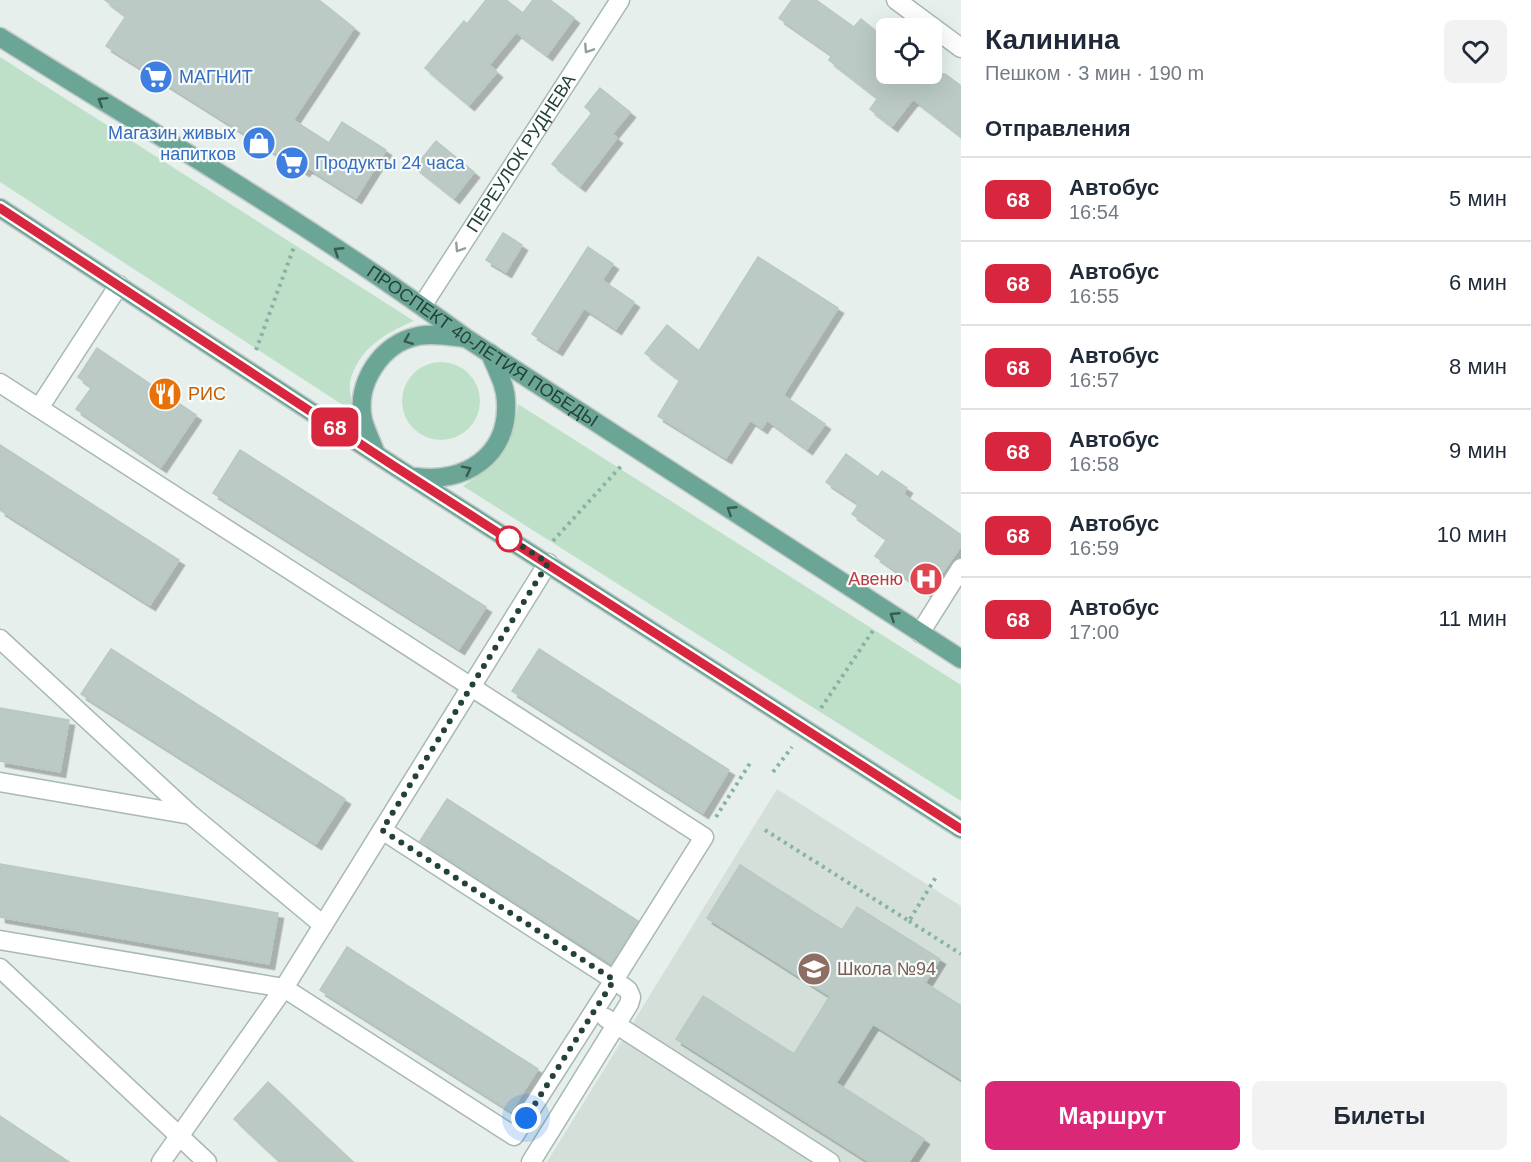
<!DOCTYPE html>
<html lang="ru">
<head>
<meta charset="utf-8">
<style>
  :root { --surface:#fff; --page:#f2f2f3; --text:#1f2937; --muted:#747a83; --line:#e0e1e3; --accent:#db2777 }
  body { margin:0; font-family:Arial,sans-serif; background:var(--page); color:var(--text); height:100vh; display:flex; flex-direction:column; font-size:22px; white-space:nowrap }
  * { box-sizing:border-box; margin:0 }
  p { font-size:20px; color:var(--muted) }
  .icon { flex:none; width:33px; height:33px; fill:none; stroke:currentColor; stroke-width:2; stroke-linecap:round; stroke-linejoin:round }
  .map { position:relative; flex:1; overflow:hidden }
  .drawer { display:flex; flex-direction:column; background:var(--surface); width:570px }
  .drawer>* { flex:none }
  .badge { padding:0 12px; border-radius:9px; font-size:21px; line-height:39px }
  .buttons { position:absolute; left:876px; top:18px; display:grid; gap:12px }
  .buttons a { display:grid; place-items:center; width:66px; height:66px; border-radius:9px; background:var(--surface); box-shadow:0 6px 24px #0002; font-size:30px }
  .you { position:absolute; width:30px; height:30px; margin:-15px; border:4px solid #fff; border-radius:50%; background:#1a73e8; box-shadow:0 0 0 9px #1a73e833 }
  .map>.badge { position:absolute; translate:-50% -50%; box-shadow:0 0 0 3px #fff }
  h2 { padding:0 24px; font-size:22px; line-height:54px }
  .round { display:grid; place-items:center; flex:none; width:63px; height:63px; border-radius:9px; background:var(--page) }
  .summary { display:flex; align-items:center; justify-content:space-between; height:102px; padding:0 24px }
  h1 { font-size:28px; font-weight:700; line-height:45px }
  .action { display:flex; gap:12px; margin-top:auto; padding:12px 24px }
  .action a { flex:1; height:69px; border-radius:9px; background:var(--accent); color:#fff; font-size:24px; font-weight:700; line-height:69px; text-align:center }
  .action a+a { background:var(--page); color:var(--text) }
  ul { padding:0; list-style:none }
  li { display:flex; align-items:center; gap:18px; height:84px; padding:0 24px; border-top:2px solid var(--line) }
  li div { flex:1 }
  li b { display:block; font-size:22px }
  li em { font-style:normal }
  li .badge { min-width:66px; font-weight:700; text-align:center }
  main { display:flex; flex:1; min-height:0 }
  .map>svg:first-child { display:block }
  .built { fill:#d4dfda }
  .green { fill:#bfe0c8 }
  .building { fill:#bbcac4; stroke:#b8c9c2; stroke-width:1.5; filter:url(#shadow) }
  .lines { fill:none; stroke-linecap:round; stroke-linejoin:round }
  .minor-casing { stroke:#a8b8b2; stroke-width:21 }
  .major-casing { stroke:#c2cac8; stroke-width:21 }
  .path { stroke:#86b3a5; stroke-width:4; stroke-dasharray:3 4.5; stroke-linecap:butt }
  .minor { stroke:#fff; stroke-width:18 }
  .major { stroke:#6aa596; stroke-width:18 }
  .oneway { stroke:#92a09c }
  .oneway2 { stroke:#365b51 }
  .line-casing { stroke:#fff; stroke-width:14 }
  .line { stroke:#d7263d; stroke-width:9 }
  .walk { stroke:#24423a; stroke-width:6; stroke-dasharray:0 10.8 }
  .stop-dot { fill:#fff; stroke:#d7263d; stroke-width:3 }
  .labels { text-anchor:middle; stroke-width:4.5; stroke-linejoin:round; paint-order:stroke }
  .shop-label { font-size:18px; fill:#366cbe; stroke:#f7fbf9; text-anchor:start }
  .street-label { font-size:18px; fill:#24423a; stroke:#f7fbf9 }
  .food-label { font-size:18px; fill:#c56008; stroke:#f7fbf9; text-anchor:start }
  .health-label { font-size:18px; fill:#be3a42; stroke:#f7fbf9; text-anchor:end }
  .education-label { font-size:18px; fill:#785e54; stroke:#f7fbf9; text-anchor:start }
</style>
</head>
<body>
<main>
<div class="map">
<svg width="961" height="1162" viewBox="0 0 961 1162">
  <defs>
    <filter id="shadow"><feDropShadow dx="5.5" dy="5.5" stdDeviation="0" flood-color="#0004"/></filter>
  </defs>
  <rect width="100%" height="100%" fill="#e6efeb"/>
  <path class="built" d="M777 789 961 906V1162H547Z"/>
  <path class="green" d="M0 57 414 321C385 333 358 349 350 382 349 390 352 402 352 411L0 182Z
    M402 401a39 39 0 1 1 78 0a39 39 0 1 1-78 0Z
    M518 404 961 685V801L463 486C501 460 511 450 518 404Z"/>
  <path class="building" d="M105 0H319L354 28 293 120 329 143 342 122 386 150 356 198 307 167 304 171 106 46 126 16Z
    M486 0H506L523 13 533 0H550L574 18 547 55 516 32 489 65 497 72 469 105 425 68 464 21 467 24Z
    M792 0H816L854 27 861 19 886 39V74H945L961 86V136L913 99 892 126 870 109 878 98 829 60 832 55 779 18Z
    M600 88 630 112 612 134 617 138 580 186 552 164 592 113 585 107Z
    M436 141 474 172 454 198 415 167Z
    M503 233 522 245 506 272 486 260Z
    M588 247 613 264 602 280 634 302 616 329 584 308 557 350 532 334Z
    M758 257 838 308 783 395 825 424 807 449 767 420 762 428 750 420 726 458 658 416 680 380 645 353 667 325 699 351Z
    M97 348 196 415 161 467 76 409 92 387 78 377Z
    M0 445 179 560 150 605 0 510Z
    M240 450 486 607 459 649 213 493Z
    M846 454 878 477 882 471 907 488 903 494 961 535V546L928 593 875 556 887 539 852 514 859 504 826 482Z
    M111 649 345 799 316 844 81 694Z
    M539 649 729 770 703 813 512 691Z
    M0 708 69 720 60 772 0 761Z
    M447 799 638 921 611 963 420 841Z
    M0 864 278 913 269 964 0 917Z
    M740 865 842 930 857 907 940 959 925 983 961 1006V1079L873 1024 836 1083 924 1139 909 1162H869L676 1039 703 996 794 1054 830 996 707 918Z
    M347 947 538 1069 511 1111 320 990Z
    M268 1082 353 1162H280L234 1119Z
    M0 1116 69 1162H0Z"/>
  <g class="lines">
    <defs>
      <g id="minor">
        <path d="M896 0 961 48"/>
        <path id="s1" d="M422 306 620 0"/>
        <path d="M0 383 704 837 614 980 628 990 631 997 629 1004 531 1162"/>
        <path d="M39 408 119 285"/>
        <path d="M920 633 961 568"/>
        <path d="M0 639 191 815 323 925"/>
        <path d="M0 782 191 815"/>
        <path d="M0 940 284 988 514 1136 614 980 382 830"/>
        <path d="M0 968 207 1162"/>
        <path d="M606 1018 830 1162"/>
        <path d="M161 1162 284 988 548 563"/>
      </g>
      <g id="major">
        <path id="s2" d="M0 37C156 135 317 229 466 338L961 659"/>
        <path d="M0 208 394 466 961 829"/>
        <path d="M376 454C372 443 366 431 363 420 355 383 382 343 418 336 433 333 449 336 464 338"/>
        <path d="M415 477C464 484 509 456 506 402 506 385 496 369 490 353"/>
      </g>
    </defs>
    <use href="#minor" class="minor-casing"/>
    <use href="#major" class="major-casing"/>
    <path class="path" d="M256 350 294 247
      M553 541 622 465
      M821 708 874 629
      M773 772 792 747
      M716 817 752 760
      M765 830 909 921 936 877
      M909 921 961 954"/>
    <use href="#minor" class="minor"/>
    <use href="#major" class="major"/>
  </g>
  <defs><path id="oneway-chevron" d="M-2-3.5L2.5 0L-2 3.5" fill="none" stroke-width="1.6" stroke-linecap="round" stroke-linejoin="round" transform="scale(1.5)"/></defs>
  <g class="oneway">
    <use href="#oneway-chevron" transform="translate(588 49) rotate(123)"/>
    <use href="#oneway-chevron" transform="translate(459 248) rotate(123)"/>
  </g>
  <g class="oneway2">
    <use href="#oneway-chevron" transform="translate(102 101) rotate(-148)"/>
    <use href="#oneway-chevron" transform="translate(338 251) rotate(-147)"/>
    <use href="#oneway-chevron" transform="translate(408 340) rotate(158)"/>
    <use href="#oneway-chevron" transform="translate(467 470) rotate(-27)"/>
    <use href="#oneway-chevron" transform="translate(731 510) rotate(-147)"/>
    <use href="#oneway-chevron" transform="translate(894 616) rotate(-147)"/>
  </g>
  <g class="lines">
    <defs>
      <path id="line" d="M0 208 394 466 961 829"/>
    </defs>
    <use href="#line" class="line-casing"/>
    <use href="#line" class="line"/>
    <path class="walk" d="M509 539 507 537 548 563 382 830 614 980 526 1118"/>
  </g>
  <defs>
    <symbol id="supermarket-disc" viewBox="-11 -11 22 22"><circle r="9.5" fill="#3f7fe0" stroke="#f7fbf9"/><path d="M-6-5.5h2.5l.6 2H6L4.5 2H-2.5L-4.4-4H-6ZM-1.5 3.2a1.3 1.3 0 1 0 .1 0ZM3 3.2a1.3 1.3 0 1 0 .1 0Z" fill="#fff"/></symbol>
    <symbol id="shop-disc" viewBox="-11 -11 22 22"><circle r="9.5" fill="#3f7fe0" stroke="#f7fbf9"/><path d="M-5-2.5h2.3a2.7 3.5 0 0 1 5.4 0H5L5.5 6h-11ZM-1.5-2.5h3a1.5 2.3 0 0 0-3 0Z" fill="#fff"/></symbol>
    <symbol id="restaurant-disc" viewBox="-11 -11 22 22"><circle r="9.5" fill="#e8710a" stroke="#f7fbf9"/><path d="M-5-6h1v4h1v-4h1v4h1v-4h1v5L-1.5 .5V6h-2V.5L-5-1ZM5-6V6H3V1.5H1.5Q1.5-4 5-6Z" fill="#fff"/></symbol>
    <symbol id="hospital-disc" viewBox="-11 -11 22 22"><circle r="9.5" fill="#e0444e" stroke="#f7fbf9"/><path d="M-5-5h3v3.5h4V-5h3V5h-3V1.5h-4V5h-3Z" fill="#fff"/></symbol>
    <symbol id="school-disc" viewBox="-11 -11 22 22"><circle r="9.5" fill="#8d6e63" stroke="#f7fbf9"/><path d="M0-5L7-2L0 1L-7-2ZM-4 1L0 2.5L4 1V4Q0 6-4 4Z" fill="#fff"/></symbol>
  </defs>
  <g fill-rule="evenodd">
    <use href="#supermarket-disc" x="137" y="58" width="38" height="38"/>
    <use href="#shop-disc" x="240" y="124" width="38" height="38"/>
    <use href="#supermarket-disc" x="273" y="144" width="38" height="38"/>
    <use href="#restaurant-disc" x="146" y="375" width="38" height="38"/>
    <use href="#hospital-disc" x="907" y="560" width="38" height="38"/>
    <use href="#school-disc" x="795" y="950" width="38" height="38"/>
  </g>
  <circle class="stop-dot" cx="509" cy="539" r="12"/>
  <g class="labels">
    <g class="shop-label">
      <text x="179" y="83">МАГНИТ</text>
      <text x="236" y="139" text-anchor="end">Магазин живых<tspan x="236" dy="21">напитков</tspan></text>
      <text x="315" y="169">Продукты 24 часа</text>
    </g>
    <g class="street-label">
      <text dy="6" stroke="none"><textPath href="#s1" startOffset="182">ПЕРЕУЛОК РУДНЕВА</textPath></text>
      <text dy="6" stroke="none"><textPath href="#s2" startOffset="573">ПРОСПЕКТ 40-ЛЕТИЯ ПОБЕДЫ</textPath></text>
    </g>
    <g class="food-label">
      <text x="188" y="400">РИС</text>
    </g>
    <g class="health-label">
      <text x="903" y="585">Авеню</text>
    </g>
    <g class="education-label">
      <text x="837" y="975">Школа №94</text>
    </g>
  </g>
</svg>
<div class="buttons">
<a><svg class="icon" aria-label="locate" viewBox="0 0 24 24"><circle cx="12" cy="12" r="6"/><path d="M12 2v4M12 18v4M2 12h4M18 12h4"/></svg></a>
</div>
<div class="you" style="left:526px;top:1118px"></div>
<b class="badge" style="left:335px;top:427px;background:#d7263d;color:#fff">68</b>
</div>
<section class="drawer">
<div class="summary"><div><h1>Калинина</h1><p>Пешком · 3 мин · 190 m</p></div><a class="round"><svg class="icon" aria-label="heart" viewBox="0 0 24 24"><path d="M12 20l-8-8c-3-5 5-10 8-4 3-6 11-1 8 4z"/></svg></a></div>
<h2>Отправления</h2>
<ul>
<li><span class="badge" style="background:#d7263d;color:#fff">68</span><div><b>Автобус</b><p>16:54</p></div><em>5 мин</em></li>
<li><span class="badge" style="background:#d7263d;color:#fff">68</span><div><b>Автобус</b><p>16:55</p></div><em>6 мин</em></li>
<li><span class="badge" style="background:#d7263d;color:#fff">68</span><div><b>Автобус</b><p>16:57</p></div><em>8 мин</em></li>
<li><span class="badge" style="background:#d7263d;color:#fff">68</span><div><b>Автобус</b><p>16:58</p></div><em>9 мин</em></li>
<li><span class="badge" style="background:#d7263d;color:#fff">68</span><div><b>Автобус</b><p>16:59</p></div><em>10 мин</em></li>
<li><span class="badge" style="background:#d7263d;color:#fff">68</span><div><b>Автобус</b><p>17:00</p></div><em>11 мин</em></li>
</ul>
<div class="action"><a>Маршрут</a><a>Билеты</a></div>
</section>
</main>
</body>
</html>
